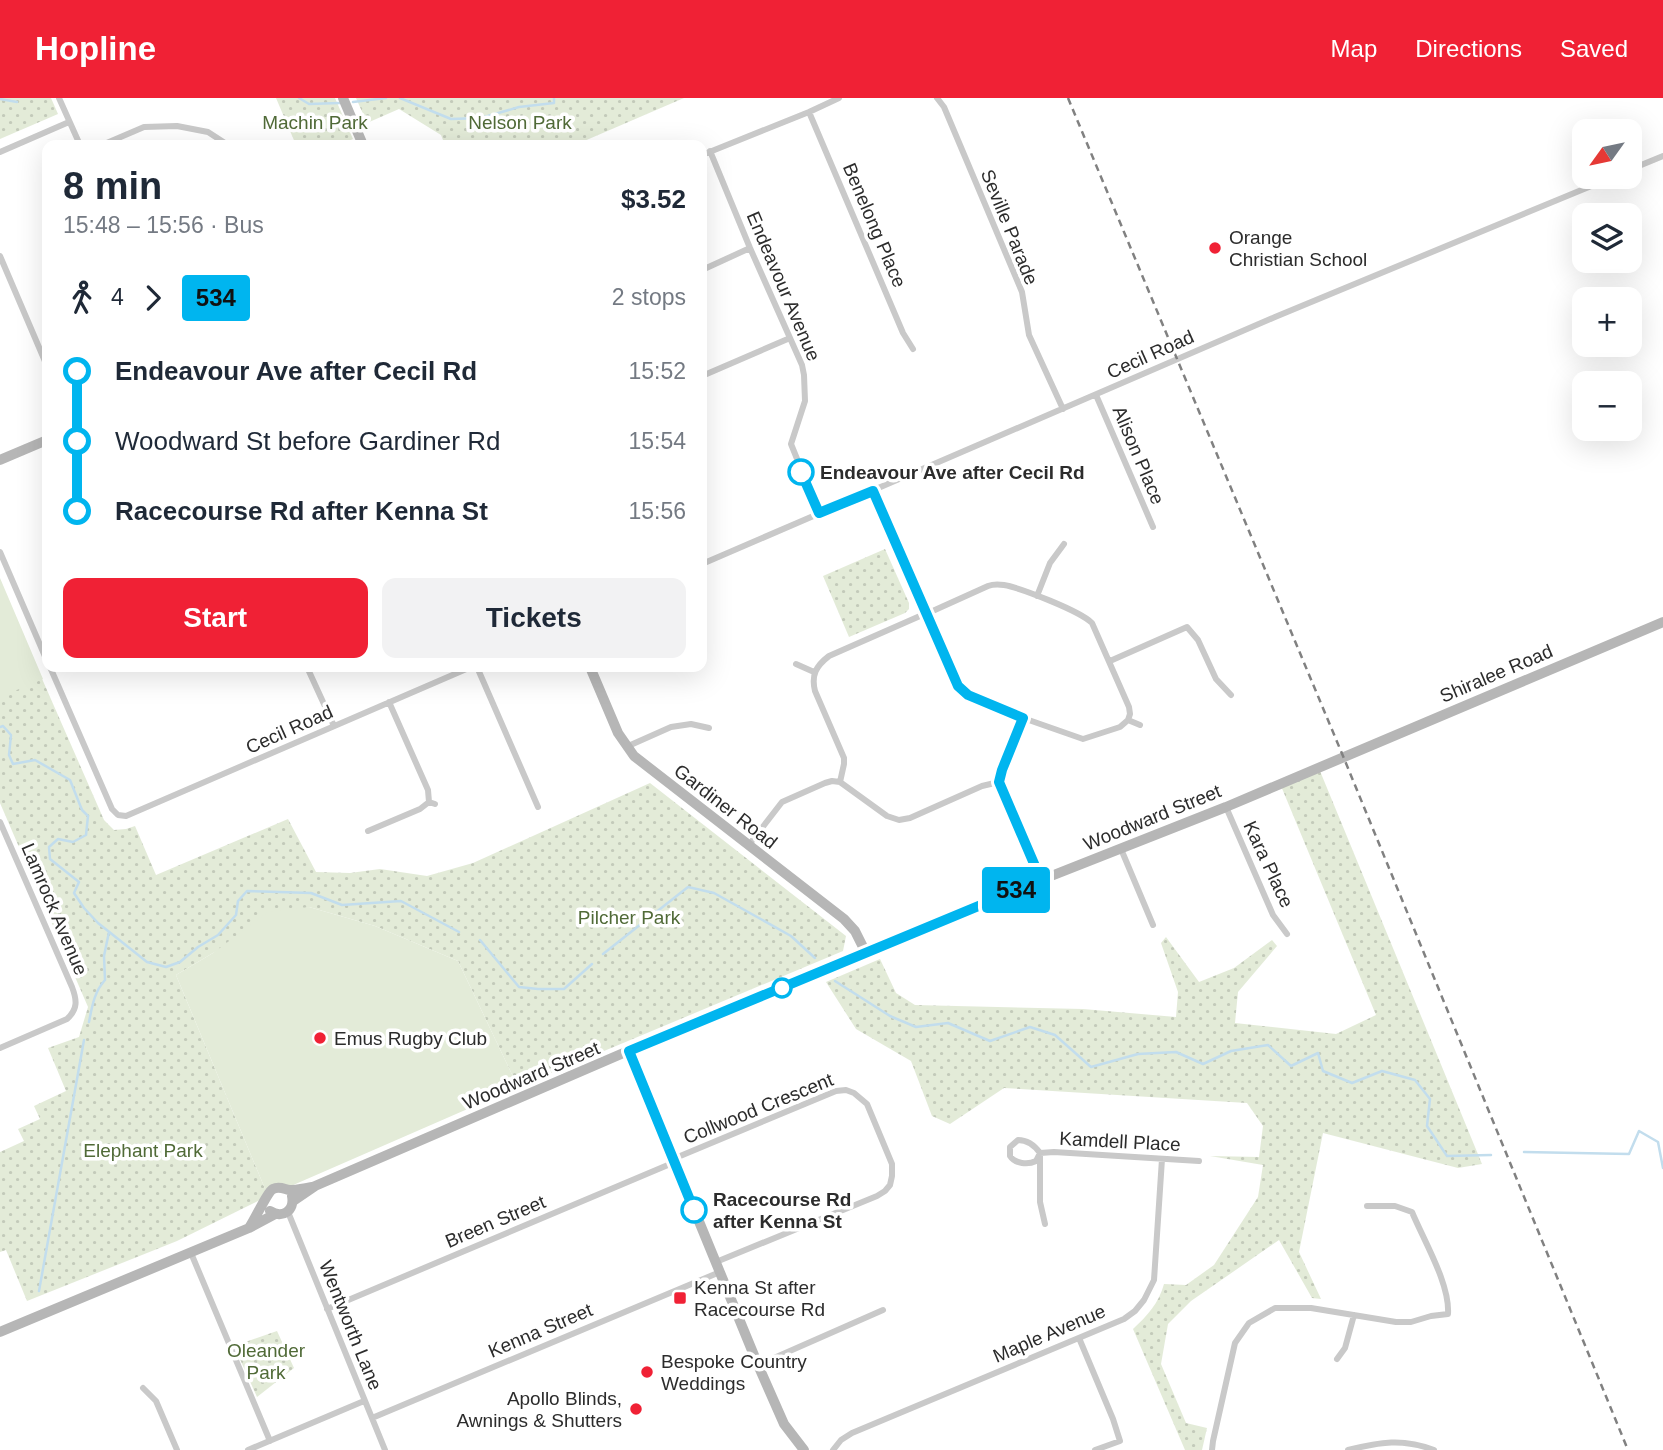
<!DOCTYPE html>
<html lang="en">
<head>
<meta charset="utf-8">
<style>
  :root { --surface:#fff; --page:#f2f2f3; --text:#1f2937; --muted:#747a83; --accent:#f02135 }
  body { margin:0; font-family:Arial,sans-serif; background:var(--page); color:var(--text); height:100vh; display:flex; flex-direction:column; font-size:26px; white-space:nowrap }
  * { box-sizing:border-box; margin:0 }
  p { font-size:23px; color:var(--muted) }
  .icon { flex:none; width:38px; height:38px; fill:none; stroke:currentColor; stroke-width:2; stroke-linecap:round; stroke-linejoin:round }
  .map { position:relative; flex:1; overflow:hidden }
  .drawer { position:absolute; left:42px; top:42px; width:665px; height:532px; display:flex; flex-direction:column; background:var(--surface); border-radius:14px; box-shadow:0 7px 28px #0002 }
  .drawer>* { flex:none }
  .badge { padding:0 14px; border-radius:5px; font-size:24px; line-height:46px }
  .needle { width:46px; rotate:237deg }
  .fabs { position:absolute; left:1572px; top:21px; display:grid; gap:14px }
  .fabs a { display:grid; place-items:center; width:70px; height:70px; border-radius:14px; background:var(--surface); box-shadow:0 7px 28px #0002; font-size:35px }
  .map>.badge { position:absolute; translate:-50% -50%; box-shadow:0 0 0 4px #fff }
  .legs { display:flex; align-items:center; gap:10px; height:77px; padding:0 21px; font-size:23px }
  .legs p { margin-inline-start:auto }
  .summary { display:flex; align-items:center; justify-content:space-between; height:119px; padding:0 21px }
  h1 { font-size:38px; font-weight:700; line-height:52px }
  .button { display:flex; gap:14px; margin-top:auto; padding:14px 21px }
  .button a { flex:1; height:80px; border-radius:14px; background:var(--accent); color:#fff; font-size:28px; font-weight:700; line-height:80px; text-align:center }
  .button a+a { background:var(--page); color:var(--text) }
  ul { padding:0 21px; list-style:none }
  li { display:flex; align-items:center; gap:24px; height:70px; font-size:26px }
  li i { display:grid; place-items:center; width:10px; height:100%; margin:0 9px; background:currentColor }
  li i::after { content:''; width:18px; height:18px; margin:-9px; border:5px solid; border-radius:50%; background:var(--surface) }
  li p { margin-inline-start:auto }
  li:first-child i { background:linear-gradient(#0000 50%,currentColor 0) }
  li:last-child i { background:linear-gradient(currentColor 50%,#0000 0) }
  header { display:flex; align-items:center; gap:42px; box-sizing:border-box; height:98px; padding:0 35px; background:var(--accent); color:#fff }
  header strong { font-size:33px }
  nav { display:flex; gap:38px; margin-inline-start:auto; font-size:24px }
  .map>svg:first-child { display:block }
  .park { fill:url(#park-dots) }
  .pitch { fill:#e3ebd8 }
  .lines { fill:none; stroke-linecap:round; stroke-linejoin:round }
  .stream { stroke:#c2dded; stroke-width:2.5 }
  .street { stroke:#c9c9c9; stroke-width:6 }
  .secondary { stroke:#b6b6b6; stroke-width:10 }
  .rail { stroke:#818181; stroke-width:2.5; stroke-dasharray:7 5; stroke-linecap:butt }
  .line-1-casing { stroke:#fff; stroke-width:16 }
  .line-1 { stroke:#00b5ef; stroke-width:10 }
  .poi-dot { fill:#f02135; stroke:#fff; stroke-width:2.5 }
  .stop-1-dot { fill:#fff; stroke:#00b5ef; stroke-width:3.5 }
  .labels { text-anchor:middle; stroke-width:7; stroke-linejoin:round; paint-order:stroke }
  .park-label { font-size:19px; fill:#506a37; stroke:#fff }
  .street-label { font-size:19px; fill:#2c2c2c; stroke:#fff }
  .poi-label { font-size:19px; fill:#2c2c2c; stroke:#fff; text-anchor:start }
  .stop-label { font-size:19px; font-weight:bold; fill:#2c2c2c; stroke:#fff; text-anchor:start }
</style>
</head>
<body>
<header>
<strong>Hopline</strong>
<nav><a>Map</a><a>Directions</a><a>Saved</a></nav>
</header>
<div class="map">
<svg width="1663" height="1352" viewBox="0 0 1663 1352">
  <defs>
    <pattern id="park-dots" width="8" height="8" patternUnits="userSpaceOnUse" patternTransform="scale(1.75)"><rect width="8" height="8" fill="#e3ebd8"/><path d="M2 2h.1M6 6h.1" fill="none" stroke="#c3caba" stroke-width="1.8" stroke-linecap="round"/></pattern>
  </defs>
  <rect width="100%" height="100%" fill="#fff"/>
  <path class="park" d="M0 0H51L58 16 0 41Z
    M276 0H335L353 41 340 47H296Z
    M356 0H684L575 47H445L441 37 399 11 367 25Z
    M885 451 909 505V511L905 515 849 539 823 478Z
    M0 485 104 722 114 732 126 731 135 728 156 777 288 721 316 774 350 775 380 771 427 778 473 765 650 685 846 838 843 853 518 989 458 863 375 828 309 809 213 855 176 877 268 1098 177 1143 27 1203 6 1152 0 1154V1054L24 1043 18 1031 40 1021 34 1008 66 993 48 950 79 939 88 909 0 705Z
    M1320 673 1482 1066 1458 1070 1323 1035 1299 1154 1321 1201 1312 1200 1279 1142 1191 1203 1168 1226 1161 1266 1186 1325 1207 1330 1202 1352H1185L1133 1231C1147 1218 1159 1205 1164 1186L1186 1187 1214 1167 1258 1099 1263 1067 1210 1058 1259 1059 1263 1028 1247 1005 1004 990 950 1026 932 1018 911 963 856 931 826 884 880 861 896 895 915 907 1083 911 1176 919 1178 894 1161 845 1166 839 1199 884 1234 870 1272 842 1277 848 1238 894 1235 925 1336 936 1376 917 1281 688Z
    M277 1233 294 1270 257 1299 234 1248Z"/>
  <path class="pitch" d="M0 480 43 581 0 599Z
    M309 809 375 828 458 863 518 989 268 1098 176 877 213 855 268 814Z"/>
  <g class="lines">
    <path class="stream" d="M299 0 309 6 340 5
      M400 0 451 21 481 20 519 9 554 5V0
      M0 1 17 4
      M353 4 386 0
      M0 629 3 628 11 637 9 657 13 666 35 662 70 682 82 712 88 718 86 737 73 744 58 741 49 749 50 761 79 784 74 795 84 810 98 825 147 864 166 869 180 864 198 849 218 837 236 817 238 803 247 793 311 795 342 807 401 803 459 834
      M480 842 519 889 538 891H564L592 866
      M603 856 688 789 714 795 791 838 815 860
      M835 883 890 918 916 929 948 925 990 943 1030 929 1055 937 1091 969 1138 956 1176 954 1203 966 1231 953 1268 947 1291 968 1318 955 1323 973 1352 985 1382 973 1415 982 1430 1001 1427 1028 1447 1058 1491 1057
      M89 924C92 909 94 894 105 882L104 858 109 834
      M1524 1054 1629 1056 1639 1033 1658 1044 1663 1070
      M39 1193 84 942"/>
    <path class="street" d="M59 0 80 47
      M937 0 944 9 1022 194 1029 237 1063 311
      M809 14 903 235 913 251
      M102 47 144 29 177 28 208 34 228 47
      M710 53 750 150 802 267 804 277 805 303 791 346 819 415
      M0 54 69 24
      M702 57 809 14 839 0
      M1629 72 1663 58
      M0 158 47 268
      M702 172 750 150
      M702 276V278L790 240
      M1096 297 1153 429
      M0 454 47 563
      M702 466 1275 219 1613 79
      M1037 498 1050 465 1064 446
      M1110 563 1187 529 1198 542 1216 581 1231 597
      M796 566 814 574
      M50 569 112 711 118 717 126 718 471 569
      M307 569 334 628
      M477 569 538 709
      M389 604 428 692 429 704
      M1023 620 1002 672 999 684 1041 782
      M1128 622 1140 627
      M626 649 671 629 691 626 709 630
      M840 684 844 666V660L815 593C811 577 816 568 829 558L920 518 926 516 988 488C993 486 998 486 1004 487 1021 490 1080 513 1092 525L1129 609 1130 616 1128 622 1120 629 1083 641 1023 620 969 597 958 588 954 582 873 393
      M1226 709 1273 817 1287 836
      M0 724 72 889C77 902 78 911 67 921L0 950
      M368 733 420 711 429 704 435 706
      M748 748 782 704 825 685 832 683 840 684 887 718 899 722 910 720 982 688 999 684
      M1121 751 1153 827
      M673 1061 836 993 846 992 854 995 867 1006 892 1066V1078L890 1087 885 1093 877 1098 716 1164
      M288 1114 385 1352
      M1045 1126 1040 1104V1055C1035 1048 1027 1042 1018 1042L1010 1049V1058C1015 1066 1028 1067 1036 1063L1040 1055 1054 1054 1199 1063
      M191 1155 270 1343
      M327 1211 675 1064
      M1079 1240 1113 1321 1120 1343 1095 1352
      M1337 1261 1345 1250 1354 1217
      M758 1267 883 1212
      M143 1290 156 1303 177 1352
      M372 1320 720 1174
      M248 1352 364 1303
      M833 1352 841 1342 852 1335 1124 1221 1135 1213 1144 1202 1154 1182 1162 1061
      M1212 1352 1213 1343 1235 1245 1249 1225 1275 1210H1311L1396 1224H1411L1431 1218 1448 1216C1450 1186 1424 1143 1412 1114L1395 1108H1367
      M1348 1352C1380 1344 1403 1340 1434 1352"/>
    <path class="secondary" d="M343 0 363 47
      M0 362 47 342
      M590 569 618 635 634 658 844 821 855 833 866 855
      M629 953 758 1267 784 1326 804 1352
      M293 1103 315 1088 649 944 1041 782 1226 709 1663 524
      M270 1113C282 1121 295 1113 292 1098
      M249 1130C254 1123 268 1093 273 1091 279 1088 284 1091 289 1092 297 1092 305 1090 312 1089
      M0 1234 249 1130 275 1116"/>
    <path class="rail" d="M1068 0 1343 658 1628 1352"/>
  </g>
  <g class="lines">
    <defs>
      <path id="line-1" d="M694 1112 629 953 1041 782 999 684 1002 672 1023 620 968 597 958 588 873 393 819 415 801 374"/>
    </defs>
    <use href="#line-1" class="line-1-casing"/>
    <use href="#line-1" class="line-1"/>
  </g>
  <g class="poi-dot">
    <circle cx="1215" cy="150" r="7"/>
    <circle cx="320" cy="940" r="7"/>
    <rect x="673" y="1193" width="14" height="14" rx="3.5"/>
    <circle cx="647" cy="1274" r="7"/>
    <circle cx="636" cy="1311" r="7"/>
  </g>
  <g class="stop-1-dot">
    <circle cx="801" cy="374" r="12"/>
    <circle cx="782" cy="890" r="9"/>
    <circle cx="694" cy="1112" r="12"/>
  </g>
  <g class="labels">
    <g class="park-label">
      <text x="315" y="31">Machin Park</text>
      <text x="520" y="31">Nelson Park</text>
      <text x="629" y="826">Pilcher Park</text>
      <text x="143" y="1059">Elephant Park</text>
      <text x="266" y="1259">Oleander<tspan x="266" dy="22">Park</tspan></text>
    </g>
    <g class="street-label">
      <text transform="translate(875 127) rotate(67)" y="7">Benelong Place</text>
      <text transform="translate(1010 129) rotate(68)" y="7">Seville Parade</text>
      <text transform="translate(784 188) rotate(67)" y="7">Endeavour Avenue</text>
      <text transform="translate(1150 256) rotate(-24)" y="7">Cecil Road</text>
      <text transform="translate(1139 357) rotate(67)" y="7">Alison Place</text>
      <text transform="translate(1496 575) rotate(-23)" y="7">Shiralee Road</text>
      <text transform="translate(289 631) rotate(-24)" y="7">Cecil Road</text>
      <text transform="translate(726 708) rotate(38)" y="7">Gardiner Road</text>
      <text transform="translate(1152 719) rotate(-22)" y="7">Woodward Street</text>
      <text transform="translate(1269 766) rotate(65)" y="7">Kara Place</text>
      <text transform="translate(55 811) rotate(67)" y="7">Lamrock Avenue</text>
      <text transform="translate(531 977) rotate(-23)" y="7">Woodward Street</text>
      <text transform="translate(758 1010) rotate(-22)" y="7">Collwood Crescent</text>
      <text transform="translate(1120 1043) rotate(3)" y="7">Kamdell Place</text>
      <text transform="translate(495 1123) rotate(-23)" y="7">Breen Street</text>
      <text transform="translate(351 1227) rotate(68)" y="7">Wentworth Lane</text>
      <text transform="translate(540 1232) rotate(-23)" y="7">Kenna Street</text>
      <text transform="translate(1049 1235) rotate(-23)" y="7">Maple Avenue</text>
    </g>
    <g class="poi-label">
      <text x="1229" y="146">Orange<tspan x="1229" dy="22">Christian School</tspan></text>
      <text x="334" y="947">Emus Rugby Club</text>
      <text x="694" y="1196">Kenna St after<tspan x="694" dy="22">Racecourse Rd</tspan></text>
      <text x="661" y="1270">Bespoke Country<tspan x="661" dy="22">Weddings</tspan></text>
      <text x="622" y="1307" text-anchor="end">Apollo Blinds,<tspan x="622" dy="22">Awnings &amp; Shutters</tspan></text>
    </g>
    <g class="stop-label">
      <text x="820" y="381">Endeavour Ave after Cecil Rd</text>
      <text x="713" y="1108">Racecourse Rd<tspan x="713" dy="22">after Kenna St</tspan></text>
    </g>
  </g>
</svg>
<div class="fabs">
<a><svg class="needle" viewBox="-14 -14 28 28"><path d="M0-13l5 13h-10z" fill="#e53935"/><path d="M0 13l5-13h-10z" fill="#747a83"/></svg></a>
<a><svg class="icon" aria-label="layers" viewBox="0 0 24 24"><path d="M12 4l9 5-9 5-9-5zM3 14l9 5 9-5"/></svg></a>
<a>+</a>
<a>−</a>
</div>
<b class="badge" style="left:1016px;top:792px;background:#00b5ef;color:#111">534</b>
<section class="drawer">
<div class="summary"><div><h1>8 min</h1><p>15:48 – 15:56 · Bus</p></div><b>$3.52</b></div>
<div class="legs"><svg class="icon" aria-label="walk" viewBox="0 0 24 24"><circle cx="13" cy="4" r="2"/><path d="M13 8l-2 6 4 7M11 14l-3 7M7 12l3-4h3l4 4"/></svg>4<svg class="icon" aria-label="forward" viewBox="0 0 24 24"><path d="M9 5l7 7-7 7"/></svg><b class="badge" style="background:#00b5ef;color:#111">534</b><p>2 stops</p></div>
<ul>
<li><i style="color:#00b5ef"></i><b>Endeavour Ave after Cecil Rd</b><p>15:52</p></li>
<li><i style="color:#00b5ef"></i><span>Woodward St before Gardiner Rd</span><p>15:54</p></li>
<li><i style="color:#00b5ef"></i><b>Racecourse Rd after Kenna St</b><p>15:56</p></li>
</ul>
<div class="button"><a>Start</a><a>Tickets</a></div>
</section>
</div>
</body>
</html>
